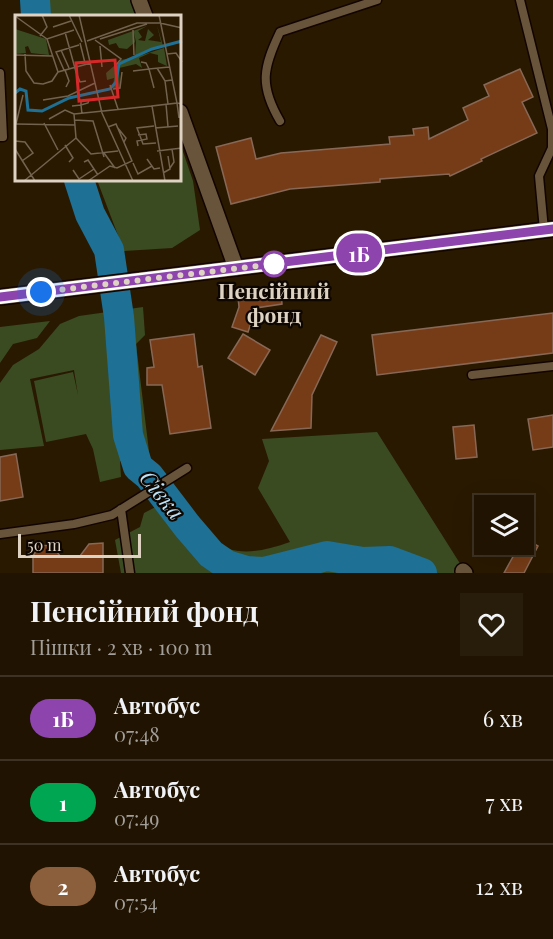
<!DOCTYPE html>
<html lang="uk">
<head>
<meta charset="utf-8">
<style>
  :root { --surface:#201301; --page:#281c0b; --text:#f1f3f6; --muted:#a29e99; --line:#3d3223 }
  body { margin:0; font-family:"Playfair Display",serif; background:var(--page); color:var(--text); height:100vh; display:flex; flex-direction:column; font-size:22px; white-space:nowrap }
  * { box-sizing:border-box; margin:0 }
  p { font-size:20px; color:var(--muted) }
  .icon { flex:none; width:33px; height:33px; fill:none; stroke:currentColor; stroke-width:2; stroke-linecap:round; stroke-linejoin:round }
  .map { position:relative; height:573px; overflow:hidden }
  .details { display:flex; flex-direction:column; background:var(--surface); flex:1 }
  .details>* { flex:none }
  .badge { padding:0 12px; border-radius:20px; font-size:21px; line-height:39px }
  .buttons { position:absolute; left:474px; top:495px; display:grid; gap:12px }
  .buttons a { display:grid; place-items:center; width:60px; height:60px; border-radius:0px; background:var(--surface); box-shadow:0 6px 24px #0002,0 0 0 2px var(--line); font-size:30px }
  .scale { position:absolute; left:18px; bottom:15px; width:123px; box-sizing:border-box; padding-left:6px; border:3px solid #ded2c3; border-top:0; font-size:16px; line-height:21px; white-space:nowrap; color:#ded2c3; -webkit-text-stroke:4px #0d0601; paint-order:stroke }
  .you { position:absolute; width:30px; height:30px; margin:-15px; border:4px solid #fff; border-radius:50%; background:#1a73e8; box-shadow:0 0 0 9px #1a73e833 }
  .map>.badge { position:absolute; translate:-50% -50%; box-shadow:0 0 0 3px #fff }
  .round { display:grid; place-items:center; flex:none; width:63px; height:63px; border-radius:0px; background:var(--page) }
  .headline { display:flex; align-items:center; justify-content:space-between; height:102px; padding:0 30px }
  h1 { font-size:28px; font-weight:700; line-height:45px }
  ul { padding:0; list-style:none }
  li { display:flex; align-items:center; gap:18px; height:84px; padding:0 30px; border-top:2px solid var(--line) }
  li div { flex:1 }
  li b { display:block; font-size:22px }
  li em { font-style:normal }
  li .badge { min-width:66px; font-weight:700; text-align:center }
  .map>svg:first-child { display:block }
  .green { fill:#3a4b21 }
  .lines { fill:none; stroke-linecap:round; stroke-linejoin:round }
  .river { stroke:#1e7094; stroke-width:30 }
  .building { fill:#763c17; stroke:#876857; stroke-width:1.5 }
  .service-casing { stroke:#120400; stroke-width:11 }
  .minor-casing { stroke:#120400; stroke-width:18 }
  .secondary-casing { stroke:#120400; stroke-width:18 }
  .service { stroke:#68543a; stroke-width:8 }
  .minor { stroke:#68543a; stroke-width:15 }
  .secondary { stroke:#68543a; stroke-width:15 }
  .line-casing { stroke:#fff; stroke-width:14 }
  .line { stroke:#8e44ad; stroke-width:9 }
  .walk { stroke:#ded2c3; stroke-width:6; stroke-dasharray:0 10.8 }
  .stop-dot { fill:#fff; stroke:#8e44ad; stroke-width:3 }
  .labels { text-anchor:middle; stroke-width:4.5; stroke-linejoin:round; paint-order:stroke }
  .stop-label { font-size:21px; font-weight:bold; fill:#ded2c3; stroke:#0d0601 }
  .water-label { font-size:22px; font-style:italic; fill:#bce2f8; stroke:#0d0601 }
  .inset-river { fill:none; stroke:#1e7094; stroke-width:3 }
  .inset-road { fill:none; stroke:#72634f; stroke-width:1.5 }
  .view { fill:#d62828; fill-opacity:0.15; stroke:#d62828; stroke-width:3 }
  .inset-edge { fill:none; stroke:#ded2c3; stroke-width:3 }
</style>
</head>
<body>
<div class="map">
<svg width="553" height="573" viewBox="0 0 553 573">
  <rect width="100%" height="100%" fill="#2a1901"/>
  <path class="green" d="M49 0H130L136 16H50Z
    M180 143 193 181 200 230 172 248 124 251 97 180H180Z
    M143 307 145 335 136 344 151 468 120 461 121 477 100 482 93 449 86 434 46 442 34 381 73 372 78 395 74 370 30 379 44 446 0 450V383L13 365 39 349 60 324 79 316Z
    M50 321 37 338 13 344 0 363V327Z
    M377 432 466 573H121L115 540 140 527 144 513 175 497C214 545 225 565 290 542L258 488 269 461 262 439Z"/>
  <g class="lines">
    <path class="river" d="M35 0 36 16
      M79 180 90 214 109 250 119 317 128 435 138 467 149 476 187 526 211 554 227 565 247 571 264 572 327 556 363 562 390 561 422 573"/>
  </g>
  <path class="building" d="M520 69 533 97 522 102 537 133 481 159 482 161 450 176 449 174 380 179V182L290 189 231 204 216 147 251 138 256 159 281 153 390 144 389 137 414 135 413 129 428 127 429 139 468 120 463 108 489 96 484 85Z
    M281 292 282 304 256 308 248 332 232 327 239 307 238 297Z
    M553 313V353L377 375 372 335Z
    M194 334 198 367 202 366 211 428 170 434 162 385H147V368L154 367 150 340Z
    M243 334 270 350 255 375 228 358Z
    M321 335 337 342 312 395 311 428 271 431Z
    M553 415V447L533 450 528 419Z
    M474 425 477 457 456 459 453 427Z
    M16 454 23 497 0 501V457Z
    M524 538 538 546 524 573H504L520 544H524Z
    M103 543V573H33V556L39 546 52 545 60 556H80L89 544Z"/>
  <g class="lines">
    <defs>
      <path id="service" d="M520 0 552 129V148L539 176 544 230
        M0 73 3 137H0
        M280 121C259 85 263 68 280 32L377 0
        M472 375 553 366
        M121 509 130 573
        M0 534 74 524 112 515 187 468"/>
      <path id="minor" d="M139 0 145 16
        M180 112 236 268
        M463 571 465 573"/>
      <path id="secondary" d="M0 297 553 229"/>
    </defs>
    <use href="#service" class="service-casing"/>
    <use href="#minor" class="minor-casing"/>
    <use href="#secondary" class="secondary-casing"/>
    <use href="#service" class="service"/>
    <use href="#minor" class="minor"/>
    <use href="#secondary" class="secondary"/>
  </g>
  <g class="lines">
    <defs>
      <path id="line" d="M0 297 553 229"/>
    </defs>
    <use href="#line" class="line-casing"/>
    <use href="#line" class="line"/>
    <path class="walk" d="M41 292 274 264"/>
  </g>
  <circle class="stop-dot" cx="274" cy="264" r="12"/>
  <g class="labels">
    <g class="stop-label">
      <text x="274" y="299">Пенсійний<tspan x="274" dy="24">фонд</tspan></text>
    </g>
    <g class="water-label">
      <text transform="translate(162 495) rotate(51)" y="8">Сівка</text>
    </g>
  </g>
  <g transform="translate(15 15)">
    <rect width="166" height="166" fill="#2a1901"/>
    <path d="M142 10 148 31 137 33 121 42 149 33 152 51 143 47V40L135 38 124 43 127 53 121 49 104 53 105 73H98L99 63 92 65 91 58 106 45 120 42 121 27 119 18 120 27 112 34 104 33 101 28 94 30 93 25 132 11 123 16 127 22 123 25 130 26 133 14 139 20 133 25 146 27ZM0 14 31 24 34 40 16 38 13 31 10 32 11 38 0 39Z" fill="#3a4b21"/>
    <path class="inset-river" d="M0 78 5 74 11 76 13 95 27 96 54 83 95 74 101 67 104 49 137 34 167 26"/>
    <path class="inset-road" d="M54 0 67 27M64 0 87 98 118 166M144 0 162 88 137 91 150 166M0 1 32 24 59 15M145 8 167 13M38 12 56 6M118 15 119 40M50 17 61 57 65 67 71 66M25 21 32 12 27 0M32 24 43 57M85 24 132 9M80 25 106 44 100 51M72 26 122 8H145M65 28 70 48M85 31 87 52M46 35 54 53M10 39 11 56 19 68 28 69 37 66 43 57 76 48M152 39 161 38 167 47M0 40 37 41M126 47 131 48 134 54 154 52M142 53 150 66 157 65M49 55 41 37 64 30M50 55 54 66 51 72M118 56 134 54 139 73M150 66 153 89M95 70 103 94M98 74 105 73 107 57M28 85 53 81 80 68M74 85 73 88 66 90V86ZM151 89 153 112M57 91 66 90 67 99M59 99 137 91M164 103 162 88 167 89M34 104 50 95 59 99M59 105 78 106 89 142M29 108 43 135M0 109 60 110M1 109 8 80M139 111 122 113 128 129 141 128M102 112 111 123 109 127M140 113 163 111M123 120 131 119 132 124 122 126 123 131M61 123 76 139 103 136M0 126 10 127 18 138 7 146M50 130 58 143 54 147M0 134 20 166M142 136 167 133M89 138 100 153M132 144 139 154 145 153M69 147 73 145 83 160M118 148 123 159 137 151M155 153 159 147 157 134M58 155 64 164 79 154M148 158 155 154 153 141M9 166 61 123 59 99M73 166 95 151 102 153 117 146 101 109 93 112"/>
    <path class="view" d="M100 45 103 82 64 86 61 48Z"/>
    <rect width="166" height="166" class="inset-edge"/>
  </g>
</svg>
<div class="buttons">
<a><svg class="icon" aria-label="layers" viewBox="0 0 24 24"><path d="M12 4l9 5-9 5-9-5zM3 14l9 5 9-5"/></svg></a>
</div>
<div class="scale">50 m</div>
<div class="you" style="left:41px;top:292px"></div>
<b class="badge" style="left:359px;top:253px;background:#8e44ad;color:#fff">1Б</b>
</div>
<section class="details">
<div class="headline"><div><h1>Пенсійний фонд</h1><p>Пішки · 2 хв · 100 m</p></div><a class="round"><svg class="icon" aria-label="heart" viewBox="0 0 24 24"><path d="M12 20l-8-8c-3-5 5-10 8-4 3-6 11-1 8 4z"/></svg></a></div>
<ul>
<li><span class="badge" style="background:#8e44ad;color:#fff">1Б</span><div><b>Автобус</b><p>07:48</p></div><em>6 хв</em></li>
<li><span class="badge" style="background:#00a651;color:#fff">1</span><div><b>Автобус</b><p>07:49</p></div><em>7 хв</em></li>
<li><span class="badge" style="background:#8b5e3c;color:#fff">2</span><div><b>Автобус</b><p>07:54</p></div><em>12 хв</em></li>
</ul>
</section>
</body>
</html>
